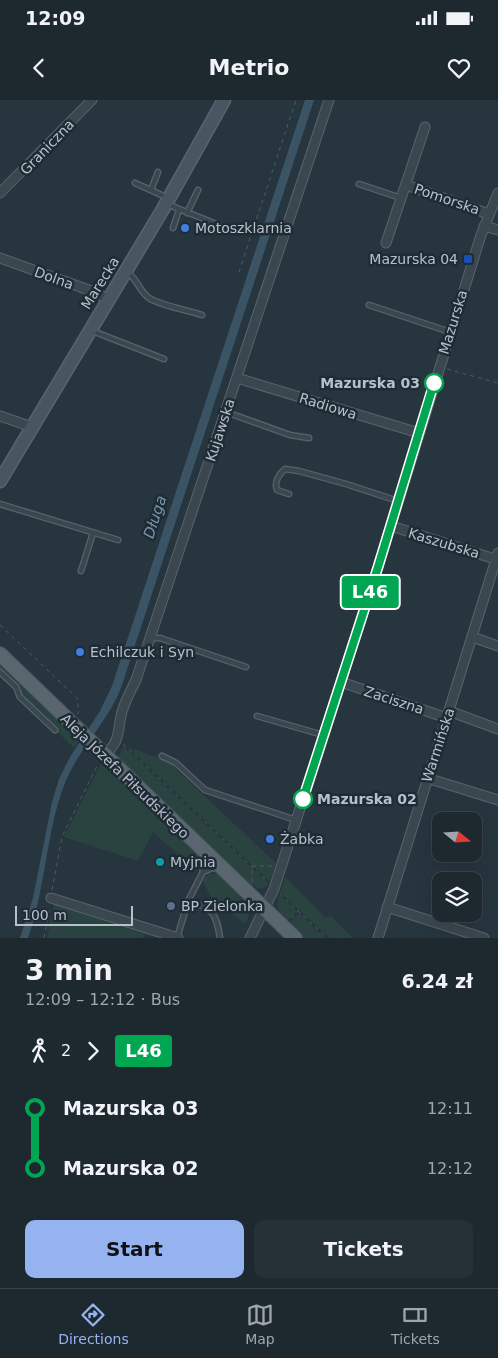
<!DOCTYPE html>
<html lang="en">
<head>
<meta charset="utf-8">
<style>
  :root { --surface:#1d282f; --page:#253037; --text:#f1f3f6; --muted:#a0a6aa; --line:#3b444b; --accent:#95b2f1 }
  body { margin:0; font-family:"DejaVu Sans",sans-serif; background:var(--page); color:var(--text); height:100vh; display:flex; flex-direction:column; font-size:19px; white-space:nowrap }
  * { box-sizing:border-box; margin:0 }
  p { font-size:16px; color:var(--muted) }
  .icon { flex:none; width:28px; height:28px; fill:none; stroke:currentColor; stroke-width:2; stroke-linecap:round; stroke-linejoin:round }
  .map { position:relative; height:838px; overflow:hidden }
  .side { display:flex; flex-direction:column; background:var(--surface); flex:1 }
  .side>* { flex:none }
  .badge { padding:0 10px; border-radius:4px; font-size:18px; line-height:32px }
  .needle { width:32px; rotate:108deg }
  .buttons { position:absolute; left:432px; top:712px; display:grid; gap:10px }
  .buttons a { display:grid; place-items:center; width:50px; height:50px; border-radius:10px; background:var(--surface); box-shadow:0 5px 20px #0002,0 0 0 1px var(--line); font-size:25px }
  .scale { position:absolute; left:15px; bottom:12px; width:118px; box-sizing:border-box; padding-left:5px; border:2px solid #b7c1ca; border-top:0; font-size:14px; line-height:18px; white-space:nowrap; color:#b7c1ca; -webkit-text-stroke:4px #1f2c35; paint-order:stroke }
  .map>.badge { position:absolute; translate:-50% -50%; box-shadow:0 0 0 2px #fff }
  .legs { display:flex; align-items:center; gap:8px; height:55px; padding:0 25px; font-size:16px }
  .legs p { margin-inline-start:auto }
  .overview { display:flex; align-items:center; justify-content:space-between; height:85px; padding:0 25px }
  h1 { font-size:28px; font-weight:700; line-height:38px }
  .primary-button { display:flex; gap:10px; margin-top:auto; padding:10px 25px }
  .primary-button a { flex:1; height:58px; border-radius:10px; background:var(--accent); color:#111; font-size:20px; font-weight:700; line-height:58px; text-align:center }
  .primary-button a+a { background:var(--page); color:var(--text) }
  ul { padding:0 25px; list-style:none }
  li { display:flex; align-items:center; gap:18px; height:60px; font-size:19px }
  li i { display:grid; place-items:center; width:8px; height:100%; margin:0 6px; background:currentColor }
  li i::after { content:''; width:12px; height:12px; margin:-6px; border:4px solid; border-radius:50%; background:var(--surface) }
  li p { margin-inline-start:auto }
  li:first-child i { background:linear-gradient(#0000 50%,currentColor 0) }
  li:last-child i { background:linear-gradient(currentColor 50%,#0000 0) }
  .status { display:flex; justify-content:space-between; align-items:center; height:35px; padding:0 25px; background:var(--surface); direction:ltr }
  .status svg { height:14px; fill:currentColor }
  header { display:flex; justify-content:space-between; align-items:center; height:65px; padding:0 25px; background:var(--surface); font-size:22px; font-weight:700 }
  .dock { display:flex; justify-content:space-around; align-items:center; height:70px; border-top:1px solid var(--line); background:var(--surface); font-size:14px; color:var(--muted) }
  .dock a { display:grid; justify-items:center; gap:2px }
  .dock .active { color:var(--accent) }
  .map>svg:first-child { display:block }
  .green { fill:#2a4240 }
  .water { fill:#3b5465 }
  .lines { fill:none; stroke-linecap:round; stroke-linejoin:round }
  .lane-casing { stroke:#58646d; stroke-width:7 }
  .street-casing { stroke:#58646d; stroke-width:11 }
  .secondary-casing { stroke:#58646d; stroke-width:15 }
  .primary-casing { stroke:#445058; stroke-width:16 }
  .path { stroke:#495e5d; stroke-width:1; stroke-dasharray:4 4; stroke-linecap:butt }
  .lane { stroke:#3b474f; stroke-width:4.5 }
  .street { stroke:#3b474f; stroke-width:9 }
  .secondary { stroke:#495662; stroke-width:12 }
  .primary { stroke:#59666f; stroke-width:14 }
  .line-1-casing { stroke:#fff; stroke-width:11 }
  .line-1 { stroke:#00a651; stroke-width:8 }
  .shop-dot { fill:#3f7fe0; stroke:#1f2c35; stroke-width:2 }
  .transit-dot { fill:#1a4fb4; stroke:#1f2c35; stroke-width:2 }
  .stop-1-dot { fill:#fff; stroke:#00a651; stroke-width:2.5 }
  .culture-dot { fill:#0f9aa8; stroke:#1f2c35; stroke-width:2 }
  .service-dot { fill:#5c6f8a; stroke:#1f2c35; stroke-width:2 }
  .labels { text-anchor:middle; stroke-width:5; stroke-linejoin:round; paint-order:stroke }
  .street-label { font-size:14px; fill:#b7c1ca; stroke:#1f2c35 }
  .poi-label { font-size:14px; fill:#b7c1ca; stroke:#1f2c35; text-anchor:start }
  .stop-label { font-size:14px; font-weight:bold; fill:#b7c1ca; stroke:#1f2c35; text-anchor:end }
  .water-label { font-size:15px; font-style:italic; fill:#7996ab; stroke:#1f2c35 }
</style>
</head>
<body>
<div class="status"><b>12:09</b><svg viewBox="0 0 49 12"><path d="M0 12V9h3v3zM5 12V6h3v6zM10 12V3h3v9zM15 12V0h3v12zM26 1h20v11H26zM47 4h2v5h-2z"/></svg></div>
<header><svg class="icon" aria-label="back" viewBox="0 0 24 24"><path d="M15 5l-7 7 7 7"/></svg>Metrio<svg class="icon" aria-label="heart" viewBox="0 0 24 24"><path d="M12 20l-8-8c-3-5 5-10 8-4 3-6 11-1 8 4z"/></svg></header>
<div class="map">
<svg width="498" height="838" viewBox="0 0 498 838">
  <rect width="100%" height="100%" fill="#27353f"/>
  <path class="green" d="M0 562 80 640 74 648 20 596 19 589 0 570Z
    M124 647 269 784 262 789 251 785 250 787 119 662 118 656Z
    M128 647 167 661 276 763 270 782Z
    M101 664 197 754 199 763 198 770H195L153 732 138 761 64 737Z
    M211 773 220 775 242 796 240 798C248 807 252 813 245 824L210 796 203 781 205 777Z
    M285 777 325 817 331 816 353 838H329L280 792Z
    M279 795 297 811 288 820C279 812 275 807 279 795Z
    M54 804 145 834 143 838H47Z
    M299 813 325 838H303L287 824Z"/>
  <path class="water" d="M305 0H314L121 588C108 622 79 648 65 683 46 731 46 787 28 838H20L33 798 52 702 59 679 70 657 100 611 112 586Z"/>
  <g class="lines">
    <defs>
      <path id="lane" d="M135 83 168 98
        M359 84 401 98
        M151 90 158 72
        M167 104 221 126
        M187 113 198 90
        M173 128 179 110
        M126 171C137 178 139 191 149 198 162 206 187 210 202 215
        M369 205 450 232
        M90 230 164 259
        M226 312 290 335 309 338
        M289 394 277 390C274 382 279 374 285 369L299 371 346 384 398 401
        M0 404 118 440
        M81 471 93 433
        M150 538H160L246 567
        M0 572 16 587 20 597 55 630
        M257 616 323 635
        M162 656 176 663 205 690 296 720
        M203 772 212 768 218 769
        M188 801C213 809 216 812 220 838
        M177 838 188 801 203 772 201 755"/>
      <path id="street" d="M406 85 489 114
        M0 93 92 0
        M484 126 498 130
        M386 143 425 27
        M0 158 97 193 107 199
        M237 278 419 333
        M0 316 32 327
        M391 426 498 460
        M472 537 498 546
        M341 582 447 618
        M449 611 498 629
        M105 654C121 642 117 630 122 612 125 601 131 590 136 580L329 0
        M427 678 498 700
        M51 798 178 838
        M387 807 484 838
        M250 838 274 789 378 467 481 135 498 93
        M378 838 498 453"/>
      <path id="secondary" d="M0 381 163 109 224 0"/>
      <path id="primary" d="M0 554 295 838"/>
    </defs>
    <use href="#lane" class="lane-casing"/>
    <use href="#street" class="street-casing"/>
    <use href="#secondary" class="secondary-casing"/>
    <use href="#primary" class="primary-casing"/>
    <path class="path" d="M239 172 296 0
      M447 269 498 283
      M0 525 78 599V614
      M123 644 267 781
      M252 782V766H273
      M52 790 62 737 98 664
      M280 794 327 838
      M291 818 298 811
      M44 838 50 807"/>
    <use href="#lane" class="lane"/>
    <use href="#street" class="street"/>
    <use href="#secondary" class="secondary"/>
    <use href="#primary" class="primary"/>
  </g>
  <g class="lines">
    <defs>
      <path id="line-1" d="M303 699 378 467 434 283"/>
    </defs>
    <use href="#line-1" class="line-1-casing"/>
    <use href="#line-1" class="line-1"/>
  </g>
  <g class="shop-dot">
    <circle cx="185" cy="128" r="5"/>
    <circle cx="80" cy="552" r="5"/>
    <circle cx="270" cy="739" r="5"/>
  </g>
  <rect class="transit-dot" x="463" y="154" width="10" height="10" rx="2.5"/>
  <g class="stop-1-dot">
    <circle cx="434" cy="283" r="9"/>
    <circle cx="303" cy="699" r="9"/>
  </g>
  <circle class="culture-dot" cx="160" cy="762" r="5"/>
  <circle class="service-dot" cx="171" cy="806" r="5"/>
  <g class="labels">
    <g class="street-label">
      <text transform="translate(47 47) rotate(-46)" y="5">Graniczna</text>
      <text transform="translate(447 99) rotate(19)" y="5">Pomorska</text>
      <text transform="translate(54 178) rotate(20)" y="5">Dolna</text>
      <text transform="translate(100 183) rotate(-58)" y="5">Marecka</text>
      <text transform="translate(453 222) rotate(-73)" y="5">Mazurska</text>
      <text transform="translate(328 306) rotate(17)" y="5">Radiowa</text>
      <text transform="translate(220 330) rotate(-72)" y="5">Kujawska</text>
      <text transform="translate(444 443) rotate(17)" y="5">Kaszubska</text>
      <text transform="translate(394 600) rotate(18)" y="5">Zaciszna</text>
      <text transform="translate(438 645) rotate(-72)" y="5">Warmińska</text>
      <text transform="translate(125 676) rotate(44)" y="5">Aleja Józefa Piłsudskiego</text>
    </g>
    <g class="poi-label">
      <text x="195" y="133">Motoszklarnia</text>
      <text x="458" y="164" text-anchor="end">Mazurska 04</text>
      <text x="90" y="557">Echilczuk i Syn</text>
      <text x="280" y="744">Żabka</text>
      <text x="170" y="767">Myjnia</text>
      <text x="181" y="811">BP Zielonka</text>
    </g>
    <g class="stop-label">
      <text x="420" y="288">Mazurska 03</text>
      <text x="317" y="704" text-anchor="start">Mazurska 02</text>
    </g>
    <g class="water-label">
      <text transform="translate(155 417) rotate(-72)" y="5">Długa</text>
    </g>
  </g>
</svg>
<div class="buttons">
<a><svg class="needle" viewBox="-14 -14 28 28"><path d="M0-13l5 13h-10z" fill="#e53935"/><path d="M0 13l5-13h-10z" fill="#a0a6aa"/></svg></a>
<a><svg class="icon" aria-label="layers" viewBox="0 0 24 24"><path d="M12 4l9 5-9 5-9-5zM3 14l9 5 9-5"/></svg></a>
</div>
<div class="scale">100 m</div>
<b class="badge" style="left:370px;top:492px;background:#00a651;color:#fff">L46</b>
</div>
<section class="side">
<div class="overview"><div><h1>3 min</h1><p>12:09 – 12:12 · Bus</p></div><b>6.24 zł</b></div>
<div class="legs"><svg class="icon" aria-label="walk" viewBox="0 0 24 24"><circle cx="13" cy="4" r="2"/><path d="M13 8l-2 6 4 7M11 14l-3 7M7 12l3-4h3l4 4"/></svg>2<svg class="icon" aria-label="forward" viewBox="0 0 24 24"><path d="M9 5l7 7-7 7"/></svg><b class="badge" style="background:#00a651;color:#fff">L46</b></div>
<ul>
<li><i style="color:#00a651"></i><b>Mazurska 03</b><p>12:11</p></li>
<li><i style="color:#00a651"></i><b>Mazurska 02</b><p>12:12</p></li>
</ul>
<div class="primary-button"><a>Start</a><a>Tickets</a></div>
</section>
<nav class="dock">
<a class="active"><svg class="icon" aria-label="directions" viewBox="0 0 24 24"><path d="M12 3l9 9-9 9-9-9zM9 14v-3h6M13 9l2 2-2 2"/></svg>Directions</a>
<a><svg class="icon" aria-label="map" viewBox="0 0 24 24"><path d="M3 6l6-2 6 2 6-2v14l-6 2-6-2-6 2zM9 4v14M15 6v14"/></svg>Map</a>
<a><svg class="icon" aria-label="tickets" viewBox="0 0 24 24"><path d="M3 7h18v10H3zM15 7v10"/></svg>Tickets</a>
</nav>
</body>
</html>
